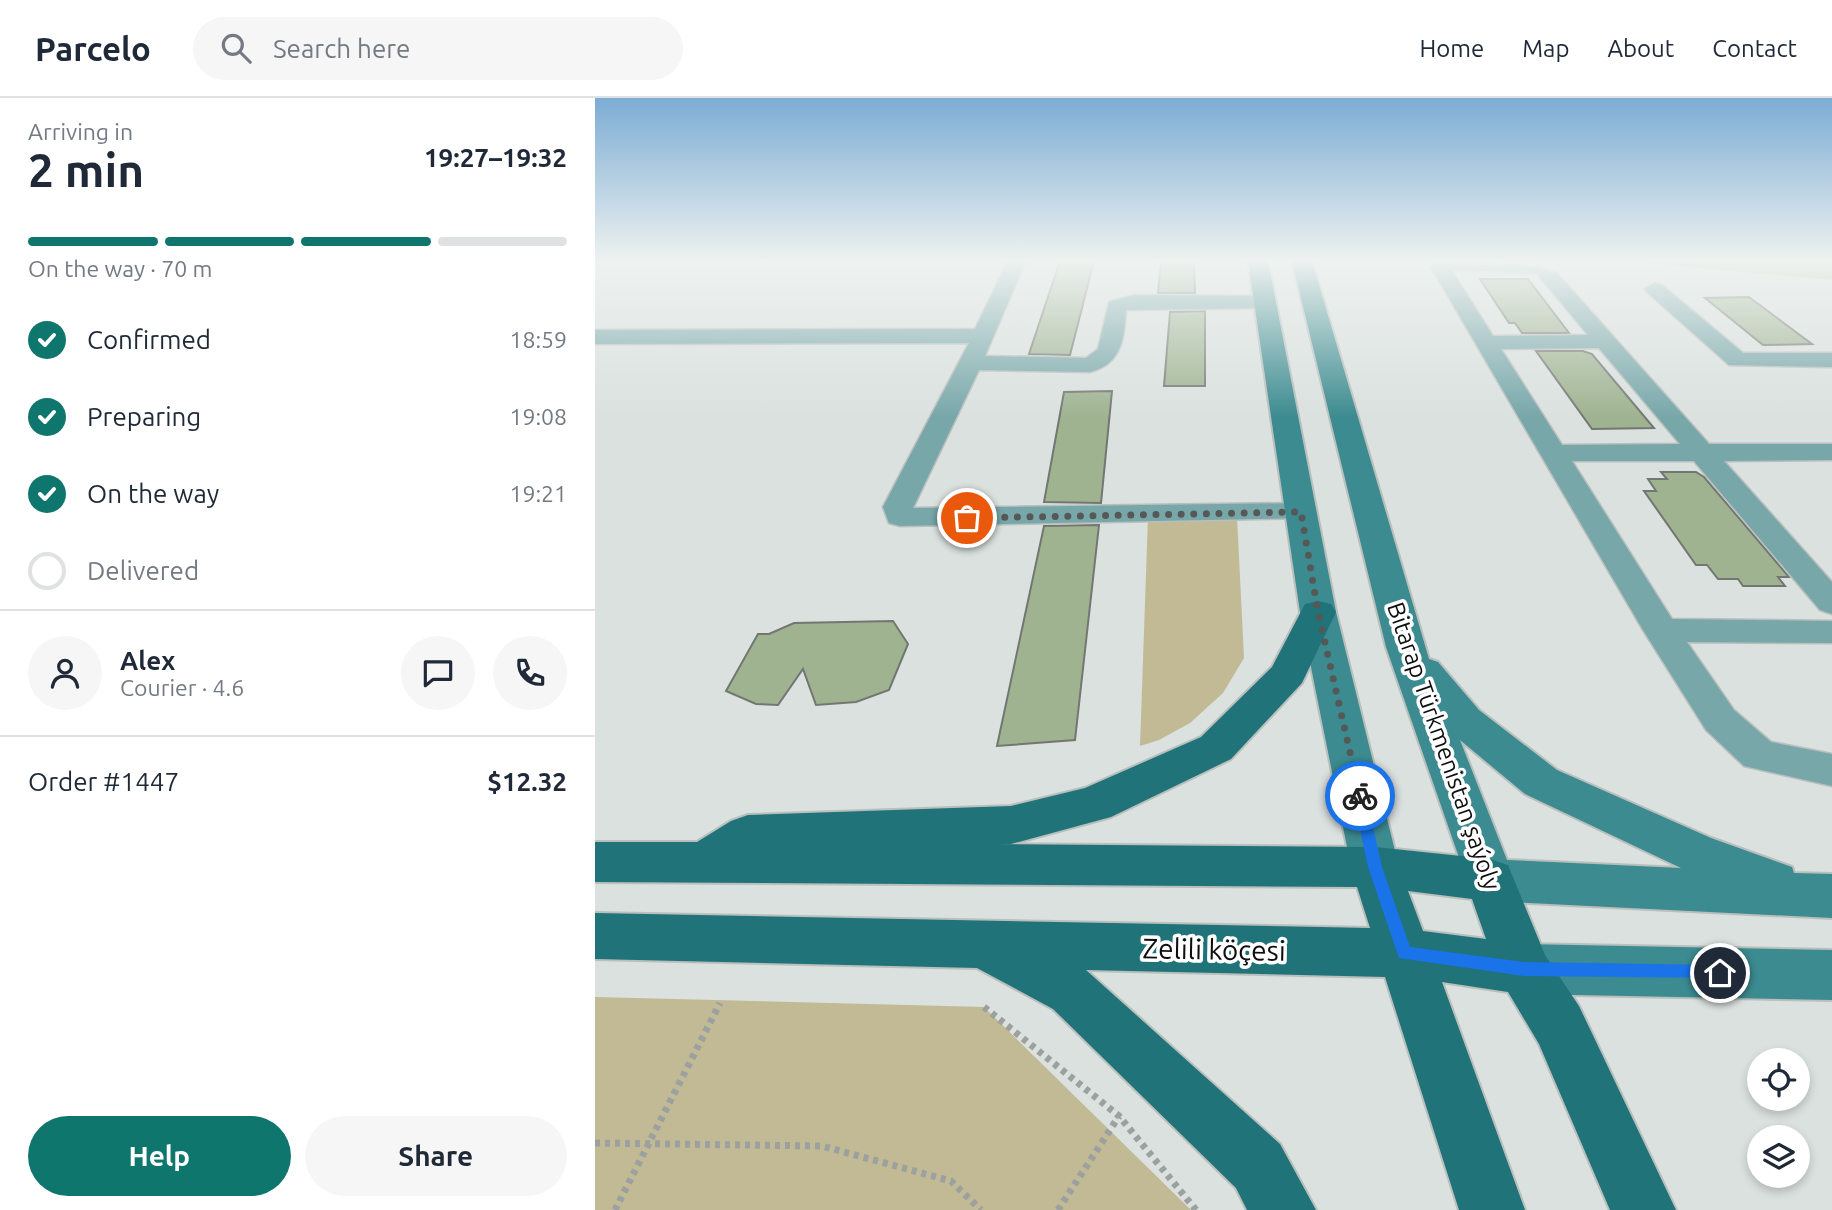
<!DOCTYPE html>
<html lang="en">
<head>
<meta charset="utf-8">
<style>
	:root { --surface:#fff; --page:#f6f6f7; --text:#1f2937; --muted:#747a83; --line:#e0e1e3; --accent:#0f766e }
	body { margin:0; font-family:Ubuntu,sans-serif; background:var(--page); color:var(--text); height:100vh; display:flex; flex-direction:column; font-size:26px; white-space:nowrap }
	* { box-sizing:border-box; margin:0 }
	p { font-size:23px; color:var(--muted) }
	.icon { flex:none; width:38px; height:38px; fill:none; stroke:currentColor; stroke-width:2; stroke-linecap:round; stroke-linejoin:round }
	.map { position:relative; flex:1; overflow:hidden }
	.sheet { display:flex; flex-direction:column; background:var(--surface); width:595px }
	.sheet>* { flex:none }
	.tools { position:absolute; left:1152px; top:950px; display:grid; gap:14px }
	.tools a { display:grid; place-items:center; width:63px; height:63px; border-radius:50%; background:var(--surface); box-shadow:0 4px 10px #0003; font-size:35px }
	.pin { position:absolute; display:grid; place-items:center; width:60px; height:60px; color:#fff; margin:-30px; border:4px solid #fff; border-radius:50%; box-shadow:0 2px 7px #0007 }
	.courier { position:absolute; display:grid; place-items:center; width:70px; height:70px; margin:-35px; border:5px solid #1a73e8; border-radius:50%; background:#fff; color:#222; box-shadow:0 2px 9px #0007 }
	.summary em { font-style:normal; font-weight:600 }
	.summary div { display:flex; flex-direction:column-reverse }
	.summary { display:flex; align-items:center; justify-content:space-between; height:119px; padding:0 28px }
	h1 { font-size:46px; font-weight:600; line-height:52px }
	.bar { display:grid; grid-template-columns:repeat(4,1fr); gap:10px 7px; align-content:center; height:84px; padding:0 28px }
	.bar i { height:9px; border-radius:5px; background:var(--line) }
	.bar .active { background:var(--accent) }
	.bar p { grid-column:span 4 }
	.line { display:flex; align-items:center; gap:18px; padding:0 28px; border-top:2px solid var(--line) }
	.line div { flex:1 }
	.round { display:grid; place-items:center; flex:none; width:74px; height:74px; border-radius:37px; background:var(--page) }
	ol { padding:0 28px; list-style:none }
	li { display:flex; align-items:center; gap:21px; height:77px }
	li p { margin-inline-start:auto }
	li .icon { padding:7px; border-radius:50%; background:var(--accent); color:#fff; stroke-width:4 }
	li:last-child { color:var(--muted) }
	li i { width:38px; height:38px; border:4px solid var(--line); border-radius:50% }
	.cta { display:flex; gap:14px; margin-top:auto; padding:14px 28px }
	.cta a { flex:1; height:80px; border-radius:42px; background:var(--accent); color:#fff; font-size:28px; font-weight:600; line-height:80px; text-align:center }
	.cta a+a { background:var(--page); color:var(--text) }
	header { display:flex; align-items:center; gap:42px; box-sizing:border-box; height:98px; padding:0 35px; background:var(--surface); border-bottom:2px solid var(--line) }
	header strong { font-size:33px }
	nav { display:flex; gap:38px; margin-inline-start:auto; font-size:24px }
	.search { width:490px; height:63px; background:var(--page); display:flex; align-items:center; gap:18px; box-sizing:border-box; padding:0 24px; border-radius:38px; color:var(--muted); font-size:26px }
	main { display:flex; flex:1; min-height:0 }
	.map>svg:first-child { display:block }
</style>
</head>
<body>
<header>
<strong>Parcelo</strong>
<div class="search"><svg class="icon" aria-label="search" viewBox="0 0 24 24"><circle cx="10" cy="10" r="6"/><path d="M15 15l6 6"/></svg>Search here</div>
<nav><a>Home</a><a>Map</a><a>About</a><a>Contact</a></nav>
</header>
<main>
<section class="sheet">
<div class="summary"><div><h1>2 min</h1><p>Arriving in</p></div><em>19:27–19:32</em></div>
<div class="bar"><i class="active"></i><i class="active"></i><i class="active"></i><i></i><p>On the way · 70 m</p></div>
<ol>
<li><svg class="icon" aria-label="check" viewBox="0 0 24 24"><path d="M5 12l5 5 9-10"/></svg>Confirmed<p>18:59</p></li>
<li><svg class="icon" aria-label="check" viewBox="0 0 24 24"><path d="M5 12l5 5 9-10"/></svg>Preparing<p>19:08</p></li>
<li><svg class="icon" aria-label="check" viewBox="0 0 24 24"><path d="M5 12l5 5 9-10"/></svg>On the way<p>19:21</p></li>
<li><i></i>Delivered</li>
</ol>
<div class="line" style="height:126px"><a class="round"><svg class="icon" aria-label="person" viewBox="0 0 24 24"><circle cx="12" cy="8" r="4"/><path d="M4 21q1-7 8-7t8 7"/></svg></a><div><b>Alex</b><p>Courier · 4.6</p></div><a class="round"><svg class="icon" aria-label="chat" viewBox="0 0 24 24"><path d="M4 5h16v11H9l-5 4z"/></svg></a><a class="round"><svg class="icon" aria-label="phone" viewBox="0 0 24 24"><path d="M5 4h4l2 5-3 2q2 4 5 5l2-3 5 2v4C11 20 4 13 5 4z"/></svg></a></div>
<div class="line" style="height:91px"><div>Order #1447</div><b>$12.32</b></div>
<div class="cta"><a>Help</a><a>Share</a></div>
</section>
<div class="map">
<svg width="1237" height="1112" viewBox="0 0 1237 1112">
	<rect width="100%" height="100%" fill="#dae1de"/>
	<!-- green -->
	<path fill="#c1ba95" d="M1032,163H1237V182Z
		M553,419H642L649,560L628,595L595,625L564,642L545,648Z
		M0,899L389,909L596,1112H0Z"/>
	<!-- building -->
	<path fill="#9fb391" stroke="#737671" stroke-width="2" d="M465,163H499L475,257L434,256Z
		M566,163H599L600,195H563Z
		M885,181H933L974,235H927L920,225H914Z
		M1154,199L1217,246L1168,247L1110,200Z
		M610,213V288H569L575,214Z
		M941,253H988L997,256L1059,330L997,331Z
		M517,293L506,405L449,404L469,294Z
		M1066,374H1101L1109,379L1194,479H1183L1190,488H1148L1143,481H1123L1112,467H1101L1049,393H1061L1053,381H1072Z
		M504,427L480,642L402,648L449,428Z
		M298,523L313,546L294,592L261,604L221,607L208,571L183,607L161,606L131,593L163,536H174L199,525Z"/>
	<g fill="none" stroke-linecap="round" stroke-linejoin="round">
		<defs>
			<path id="service" d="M845,166L945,169L959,178L954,181L943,175L842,171Z"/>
			<path id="minor" d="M413,163H431L390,258L491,260L503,251L514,204L539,197L670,198L680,204L670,210L531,212C529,240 527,266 495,274L384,272L318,410L706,405L717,408L721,414L717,420L305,428L294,425L288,409L374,245L0,246V232L380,231Z
				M845,163L852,165L898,238L993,237L944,178L947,174H961L1114,346H1237V362L1129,363L1237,484V516L1225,512L1099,363H977L1077,521L1237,523V545L1092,544L1139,612L1176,644L1237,656V688L1149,668L1111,632L1048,532L836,169ZM1004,250L1085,346L967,347L906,251Z
				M1060,185L1067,187L1148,255H1237V269L1134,267L1053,195L1050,191Z"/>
			<path id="secondary" d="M653,163H673L741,514L804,769L797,783L780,789L763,783L756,769L705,514Z
				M697,163H717L834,561L843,564L884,612L962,672L1116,740L1197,769L1199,775L1237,776V820L895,803L877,797L791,549ZM865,642L930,696L1086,770L912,762Z
				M929,846L1237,852V902L929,896L910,889L902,871L910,853Z"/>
			<path id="primary" d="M723,503L736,506L741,514L707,585L636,661L516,719L416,746H400L780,749L895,761L913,767L950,857L984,908L1081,1112H1015L944,946L913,894L847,884L930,1112H864L790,879L491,872L685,1046L721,1112H652L641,1090L458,911L382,870L0,861V815L775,830L762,789L0,784V744H102L136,723L153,717L416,708L490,690L606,639L677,569L710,506ZM813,793L877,801L891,841L828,833Z"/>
		</defs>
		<!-- service casing -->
		<use href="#service" stroke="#b9bfbd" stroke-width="4"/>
		<!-- minor casing -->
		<use href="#minor" stroke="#b9bfbd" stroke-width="3"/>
		<!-- secondary casing -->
		<use href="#secondary" stroke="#b9bfbd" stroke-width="4"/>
		<!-- primary casing -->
		<use href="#primary" stroke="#b9bfbd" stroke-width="4"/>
		<!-- path -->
		<path stroke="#9ca19f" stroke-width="7" stroke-dasharray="5 5" stroke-linecap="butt" d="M389,909L524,1018L601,1112
			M0,1045L227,1048L356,1083L386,1112
			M20,1112L125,905
			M463,1112L524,1018"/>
		<!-- service -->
		<use href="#service" fill="#78a7aa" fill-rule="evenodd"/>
		<!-- minor -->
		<use href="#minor" fill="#78a7aa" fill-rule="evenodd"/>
		<!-- secondary -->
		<use href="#secondary" fill="#3c8b90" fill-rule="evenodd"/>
		<!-- primary -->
		<use href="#primary" fill="#207379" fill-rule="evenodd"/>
	</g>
	<!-- sky -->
	<linearGradient id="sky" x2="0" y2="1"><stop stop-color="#7cacd4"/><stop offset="0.51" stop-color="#eef2f0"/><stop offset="1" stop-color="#eef2f0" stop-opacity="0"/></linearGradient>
	<rect width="1237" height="319" fill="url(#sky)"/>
	<!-- route -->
	<path fill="#1a73e8" d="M765,692L771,698L787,769L815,849L929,864L1125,867L1133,875L1131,880L929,878L804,860L773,769L758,698Z"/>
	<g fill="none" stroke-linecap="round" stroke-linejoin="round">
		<!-- done -->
		<path stroke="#555857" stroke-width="7" stroke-dasharray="0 12.6" d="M372,420L706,414L723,514L765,698"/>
	</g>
	<g text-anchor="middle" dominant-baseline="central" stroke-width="7" stroke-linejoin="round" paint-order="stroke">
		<!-- street labels -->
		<g font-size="24" fill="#0d0f0e" stroke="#fff">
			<text transform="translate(849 648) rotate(71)">Bitarap Türkmenistan şaýoly</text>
		</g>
		<!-- near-street labels -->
		<g font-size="28" fill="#0d0f0e" stroke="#fff">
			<text transform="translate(619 851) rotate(1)">Zelili köçesi</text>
		</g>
	</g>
</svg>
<div class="tools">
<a><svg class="icon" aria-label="locate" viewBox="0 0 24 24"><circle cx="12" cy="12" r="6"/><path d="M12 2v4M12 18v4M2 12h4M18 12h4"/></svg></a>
<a><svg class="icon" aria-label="layers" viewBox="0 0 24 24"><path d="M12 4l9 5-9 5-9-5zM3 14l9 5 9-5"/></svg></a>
</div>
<div class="pin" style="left:372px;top:420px;background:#ea580c"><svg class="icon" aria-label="bag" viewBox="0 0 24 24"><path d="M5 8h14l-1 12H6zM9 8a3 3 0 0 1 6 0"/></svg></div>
<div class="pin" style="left:1125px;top:875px;background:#1f2937"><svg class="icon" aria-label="home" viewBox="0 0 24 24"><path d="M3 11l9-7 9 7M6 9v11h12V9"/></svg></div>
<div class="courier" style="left:765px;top:698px"><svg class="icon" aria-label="bike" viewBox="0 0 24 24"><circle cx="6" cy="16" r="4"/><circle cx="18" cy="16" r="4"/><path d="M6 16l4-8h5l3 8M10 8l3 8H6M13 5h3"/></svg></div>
</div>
</main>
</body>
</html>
